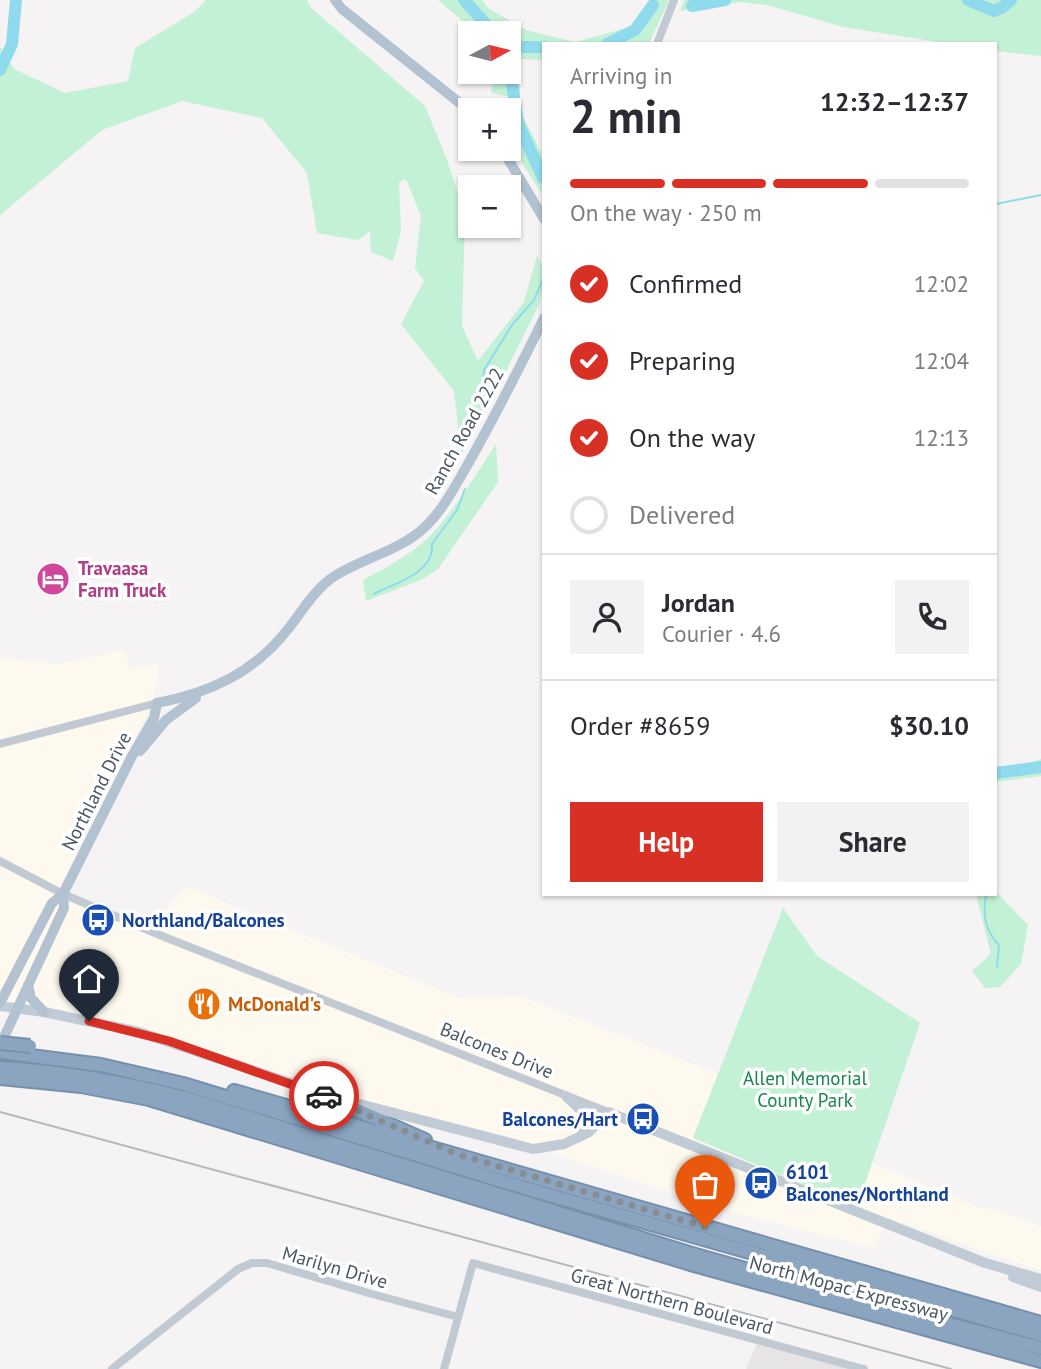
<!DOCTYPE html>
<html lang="en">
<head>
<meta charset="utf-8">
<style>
	:root { --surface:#fff; --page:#f2f2f3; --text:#2b2b33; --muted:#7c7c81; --line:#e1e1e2; --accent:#d93025 }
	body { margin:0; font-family:"PT Sans",sans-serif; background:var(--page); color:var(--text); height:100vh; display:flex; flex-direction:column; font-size:26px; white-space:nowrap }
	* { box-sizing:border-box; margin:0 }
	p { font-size:23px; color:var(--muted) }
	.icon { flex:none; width:38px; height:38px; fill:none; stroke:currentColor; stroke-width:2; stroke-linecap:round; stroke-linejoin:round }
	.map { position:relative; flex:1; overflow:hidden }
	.details { position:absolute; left:542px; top:42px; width:455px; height:854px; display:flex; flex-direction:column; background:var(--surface); border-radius:0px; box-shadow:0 2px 5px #0004 }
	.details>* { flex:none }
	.needle { width:46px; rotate:83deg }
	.controls { position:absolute; left:458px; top:21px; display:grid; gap:14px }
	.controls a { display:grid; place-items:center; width:63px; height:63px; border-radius:0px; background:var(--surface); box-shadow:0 2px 5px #0004; font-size:35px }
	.pin { position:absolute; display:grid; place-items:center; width:60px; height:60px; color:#fff; margin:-72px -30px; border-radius:50% 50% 50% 0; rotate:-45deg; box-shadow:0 0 7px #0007 }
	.pin .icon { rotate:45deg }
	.courier { position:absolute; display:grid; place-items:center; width:70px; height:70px; margin:-35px; border:5px solid #d93025; border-radius:50%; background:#fff; color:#222; box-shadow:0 2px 9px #0007 }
	.overview em { font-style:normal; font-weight:800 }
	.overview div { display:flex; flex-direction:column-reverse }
	.overview { display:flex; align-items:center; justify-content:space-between; height:119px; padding:0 28px }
	h1 { font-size:46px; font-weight:800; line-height:52px }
	.bar { display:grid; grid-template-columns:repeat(4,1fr); gap:10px 7px; align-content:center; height:84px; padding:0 28px }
	.bar i { height:9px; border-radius:5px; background:var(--line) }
	.bar .current { background:var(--accent) }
	.bar p { grid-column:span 4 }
	.line { display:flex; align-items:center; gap:18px; padding:0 28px; border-top:2px solid var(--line) }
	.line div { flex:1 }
	.round { display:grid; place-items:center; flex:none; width:74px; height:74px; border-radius:0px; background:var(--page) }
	ol { padding:0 28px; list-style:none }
	li { display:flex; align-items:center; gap:21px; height:77px }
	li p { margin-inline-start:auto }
	li .icon { padding:7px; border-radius:50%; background:var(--accent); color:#fff; stroke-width:4 }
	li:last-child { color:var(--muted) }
	li i { width:38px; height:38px; border:4px solid var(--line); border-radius:50% }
	.action { display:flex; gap:14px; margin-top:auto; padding:14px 28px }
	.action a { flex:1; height:80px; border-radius:0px; background:var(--accent); color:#fff; font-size:28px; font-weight:800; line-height:80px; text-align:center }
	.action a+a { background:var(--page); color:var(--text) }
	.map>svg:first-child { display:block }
</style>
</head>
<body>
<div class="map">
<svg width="1041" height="1369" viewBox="0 0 1041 1369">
	<rect width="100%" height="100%" fill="#f5f3f3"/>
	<!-- commercial -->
	<path fill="#fdf9ef" d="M124,650L130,670L159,663L157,685L145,719L117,768L57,893L140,932L188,887L459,998L521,996L718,1074L693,1137L857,1207L872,1163L978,1207L999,1210L1041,1226V1271L889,1218L874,1248L734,1213L554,1153L348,1097L130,1024L29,1005L0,1003V658L58,664Z"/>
	<!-- education -->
	<path fill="#e6e4e5" d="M757,1343L855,1369H746Z"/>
	<!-- green -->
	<path fill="#c3f1d5" d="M206,0H307L310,7L425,106L447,160L465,216L462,326L478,361L524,302L537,255L544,269V282L539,305L486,411L455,464L458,425L454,391L401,324L424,281L415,268L421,216L406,179L399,182L401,231L393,261L371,252L370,231L358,240L317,233L307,173L262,118L182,101L102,130L0,215V47L14,69L65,93L128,81L135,48L194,12Z
		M438,0H482L488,8L526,30L575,42L634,26L656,0H669L649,44H544V60L519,59L520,99L491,93L493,72H509V33H477Z
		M684,0H1041V56L996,51V44H951L843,27L767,5L739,2L716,7L680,11Z
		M520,111L544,158V192L542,194L509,143V113Z
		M496,444L498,482L438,569L423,579L366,601L363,580C385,568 409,556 428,538C455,510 475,476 496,444Z
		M1041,759V776L996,782V768L1022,765Z
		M996,892L1028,925L1021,964L1000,987L985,988L972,971L991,954L976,894H996Z
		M783,908L817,956L920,1023L857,1207L693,1138Z"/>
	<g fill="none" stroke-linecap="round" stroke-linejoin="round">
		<!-- stream -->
		<path stroke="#90daee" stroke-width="2" d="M543,178V187
			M996,204L1041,195
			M457,462L482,409L484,370L512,325L534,300L544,277
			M374,594C395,583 435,573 432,544L457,510L465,489
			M986,894C983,915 984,929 999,945L997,967"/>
		<!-- river -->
		<path stroke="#90daee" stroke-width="12" d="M464,0L494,33
			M968,0L994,11L1003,7L1011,0
			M692,6L725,0
			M607,44L635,30L653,5
			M509,47H544
			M509,64L518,123L543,178
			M0,70L12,44L16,0
			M996,773L1041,767"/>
		<defs>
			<path id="motorway" d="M0,1052L101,1065L183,1084L535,1191L1041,1335
				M0,1068C64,1071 127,1083 189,1099L692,1254L855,1300L1041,1348
				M0,1078L81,1086L149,1099L694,1265L1041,1361
				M234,1091L1041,1323
				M314,1091L425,1140"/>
		</defs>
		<!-- motorway casing -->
		<use href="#motorway" stroke="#7690ad" stroke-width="16"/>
		<!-- tertiary -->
		<path stroke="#c1cad2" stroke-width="8" d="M657,44L674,0
			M0,744L157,703
			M0,861L63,894L162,936L608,1112
			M112,1369L238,1269L252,1263H267L372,1294L458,1317
			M444,1369L473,1263L864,1369"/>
		<!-- secondary -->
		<path stroke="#c1cbd6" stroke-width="10" d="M0,1006L44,1012L139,1032L320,1093
			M566,1096L586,1115L585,1127L581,1134
			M352,1102L533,1149L564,1144L577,1138L589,1132L608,1112L985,1263L1041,1279
			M1013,1277L1041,1287"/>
		<!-- primary -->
		<path stroke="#b3c2d1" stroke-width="10" d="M335,0L342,9L471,112
			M502,149L544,219
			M140,751L166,720L196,698
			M28,985L31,998L44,1012
			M0,1003L52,903L63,894L131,758L154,718L157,703C210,693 255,672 288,629C301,613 312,593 329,580C354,561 391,554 418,533C440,516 454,488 468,464C495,416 520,367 544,318
			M0,1046L64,908L63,894"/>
		<!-- motorway -->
		<use href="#motorway" stroke="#8ba5c1" stroke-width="12"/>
		<!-- rail -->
		<path stroke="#b5b8bd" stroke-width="2" d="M0,1112L951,1369"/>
		<defs>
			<path id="motorway-bridge" d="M0,1043L30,1046"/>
		</defs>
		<!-- motorway-bridge casing -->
		<use href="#motorway-bridge" stroke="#7690ad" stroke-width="16" stroke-linecap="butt"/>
		<!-- motorway-bridge -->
		<use href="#motorway-bridge" stroke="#8ba5c1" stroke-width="12"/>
	</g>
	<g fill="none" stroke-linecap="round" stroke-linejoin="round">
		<!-- done -->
		<path stroke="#868d94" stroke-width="7" stroke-dasharray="0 12.6" d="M324,1096L457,1154L705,1227"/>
		<!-- route -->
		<path stroke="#d93025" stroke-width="9" d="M89,1021L169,1041L324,1096"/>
	</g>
	<!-- icons -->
	<defs>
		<symbol id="hotel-disc" viewBox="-11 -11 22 22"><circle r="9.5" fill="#d1479c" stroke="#fff"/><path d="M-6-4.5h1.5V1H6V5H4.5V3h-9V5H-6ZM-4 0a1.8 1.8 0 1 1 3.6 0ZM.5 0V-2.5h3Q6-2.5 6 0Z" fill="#fff"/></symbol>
		<symbol id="bus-disc" viewBox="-11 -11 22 22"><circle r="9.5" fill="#1a4fb4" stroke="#fff"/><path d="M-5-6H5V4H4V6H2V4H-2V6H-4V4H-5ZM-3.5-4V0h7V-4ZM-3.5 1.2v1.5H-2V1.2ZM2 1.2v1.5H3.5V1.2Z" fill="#fff"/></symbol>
		<symbol id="restaurant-disc" viewBox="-11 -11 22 22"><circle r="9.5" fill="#e8710a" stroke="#fff"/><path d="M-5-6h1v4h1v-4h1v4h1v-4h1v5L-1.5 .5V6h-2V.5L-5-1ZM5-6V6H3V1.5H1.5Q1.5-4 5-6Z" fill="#fff"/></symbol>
	</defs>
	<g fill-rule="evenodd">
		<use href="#hotel-disc" x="34" y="560" width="38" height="38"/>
		<use href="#bus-disc" x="79" y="901" width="38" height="38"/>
		<use href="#restaurant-disc" x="185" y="985" width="38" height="38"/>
		<use href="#bus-disc" x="624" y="1100" width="38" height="38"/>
		<use href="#bus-disc" x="742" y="1164" width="38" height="38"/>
	</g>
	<g text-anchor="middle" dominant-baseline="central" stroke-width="7" stroke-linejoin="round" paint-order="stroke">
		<!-- street labels -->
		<g font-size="19" fill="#4a5661" stroke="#fff">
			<text transform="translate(464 431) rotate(-61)">Ranch Road 2222</text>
			<text transform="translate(96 791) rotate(-63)">Northland Drive</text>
			<text transform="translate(497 1050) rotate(22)">Balcones Drive</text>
			<text transform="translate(335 1267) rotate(16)">Marilyn Drive</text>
			<text transform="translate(849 1288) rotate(15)">North Mopac Expressway</text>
			<text transform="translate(672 1301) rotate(15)">Great Northern Boulevard</text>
		</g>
		<!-- hotel labels -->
		<g font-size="19" font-weight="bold" fill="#b23c85" stroke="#fff" text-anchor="start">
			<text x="78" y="568">Travaasa<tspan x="78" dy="22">Farm Truck</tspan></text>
		</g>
		<!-- transit labels -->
		<g font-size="19" font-weight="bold" fill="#164399" stroke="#fff" text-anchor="start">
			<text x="122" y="920">Northland/Balcones</text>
			<text x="618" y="1119" text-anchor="end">Balcones/Hart</text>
			<text x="786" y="1172">6101<tspan x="786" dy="22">Balcones/Northland</tspan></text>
		</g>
		<!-- food labels -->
		<g font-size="19" font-weight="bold" fill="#c56008" stroke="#fff" text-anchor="start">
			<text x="228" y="1004">McDonald's</text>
		</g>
		<!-- park labels -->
		<g font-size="19" fill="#17864f" stroke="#fff">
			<text x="805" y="1078">Allen Memorial<tspan x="805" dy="22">County Park</tspan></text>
		</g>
	</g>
</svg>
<div class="controls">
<a><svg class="needle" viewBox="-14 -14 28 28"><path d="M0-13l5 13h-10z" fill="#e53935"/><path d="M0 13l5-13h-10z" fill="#7c7c81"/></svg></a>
<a>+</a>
<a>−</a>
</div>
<div class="pin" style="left:705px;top:1227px;background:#ea580c"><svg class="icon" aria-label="bag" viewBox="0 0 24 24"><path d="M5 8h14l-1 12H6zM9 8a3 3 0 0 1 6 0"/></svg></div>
<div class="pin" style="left:89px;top:1021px;background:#1f2937"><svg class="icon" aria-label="home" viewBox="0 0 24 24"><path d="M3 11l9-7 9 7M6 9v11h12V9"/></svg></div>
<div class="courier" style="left:324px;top:1096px"><svg class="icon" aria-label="car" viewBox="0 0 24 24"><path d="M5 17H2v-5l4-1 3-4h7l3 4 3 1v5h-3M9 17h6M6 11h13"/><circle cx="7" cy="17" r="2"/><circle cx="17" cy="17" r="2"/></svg></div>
<section class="details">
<div class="overview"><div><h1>2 min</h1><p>Arriving in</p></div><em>12:32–12:37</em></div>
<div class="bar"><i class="current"></i><i class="current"></i><i class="current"></i><i></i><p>On the way · 250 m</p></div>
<ol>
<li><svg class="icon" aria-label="check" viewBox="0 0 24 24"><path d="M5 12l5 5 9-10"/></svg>Confirmed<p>12:02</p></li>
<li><svg class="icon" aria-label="check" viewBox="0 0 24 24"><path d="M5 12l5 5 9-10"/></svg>Preparing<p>12:04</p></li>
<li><svg class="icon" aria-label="check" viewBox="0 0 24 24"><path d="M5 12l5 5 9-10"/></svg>On the way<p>12:13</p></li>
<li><i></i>Delivered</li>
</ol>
<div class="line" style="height:126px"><a class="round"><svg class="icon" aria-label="person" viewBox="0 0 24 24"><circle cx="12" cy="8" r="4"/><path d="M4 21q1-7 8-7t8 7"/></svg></a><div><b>Jordan</b><p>Courier · 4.6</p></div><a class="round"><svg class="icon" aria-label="phone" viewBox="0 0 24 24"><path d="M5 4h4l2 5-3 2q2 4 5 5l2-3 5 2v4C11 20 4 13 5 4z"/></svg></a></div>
<div class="line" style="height:91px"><div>Order #8659</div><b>$30.10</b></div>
<div class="action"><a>Help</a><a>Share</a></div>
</section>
</div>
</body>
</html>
